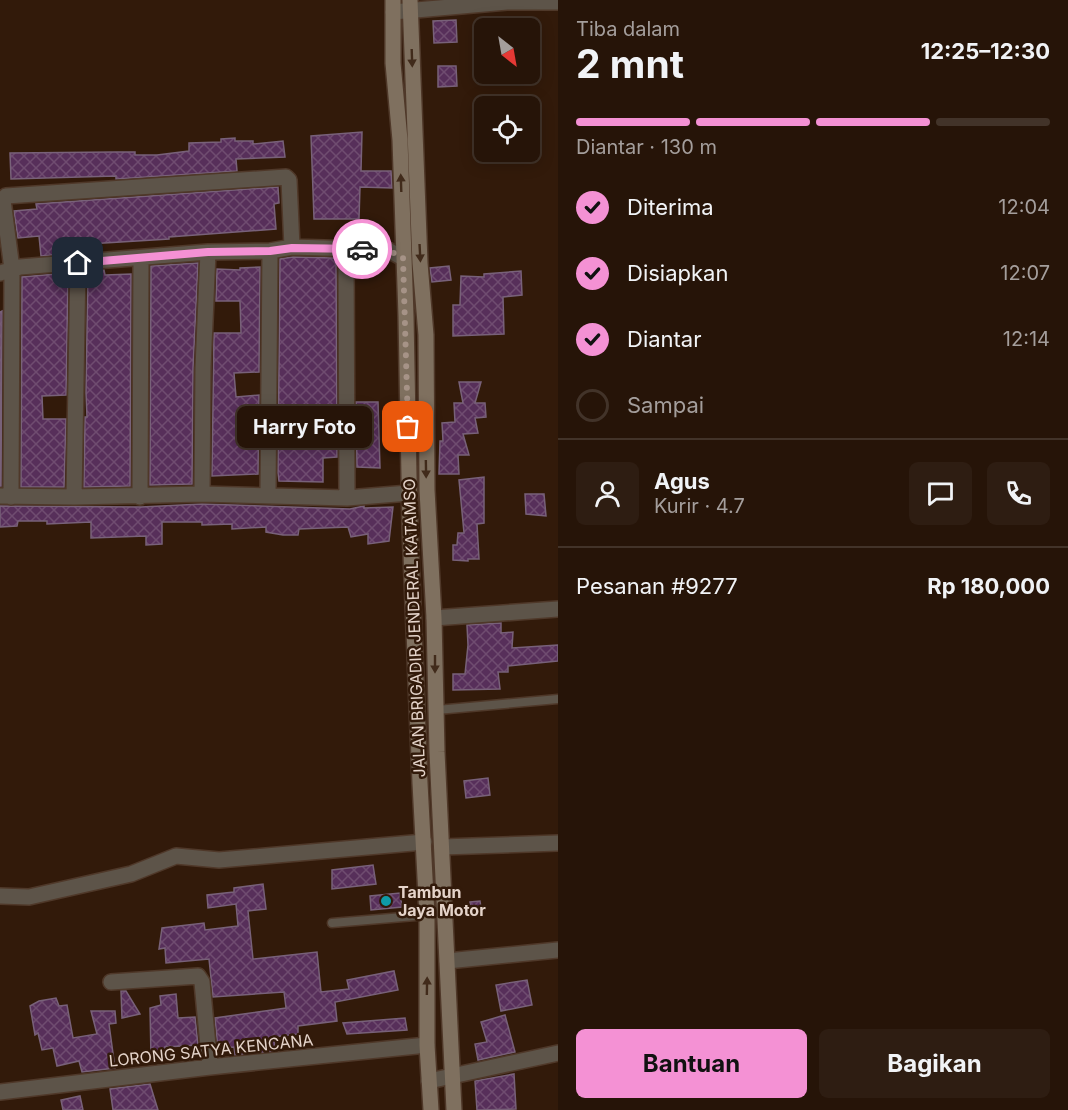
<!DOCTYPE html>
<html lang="id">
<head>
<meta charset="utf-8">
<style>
	:root { --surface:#261408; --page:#2e1d12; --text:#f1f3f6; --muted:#a49e9c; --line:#423329; --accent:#f491d4 }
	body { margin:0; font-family:Inter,sans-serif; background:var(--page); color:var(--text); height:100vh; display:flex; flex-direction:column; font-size:22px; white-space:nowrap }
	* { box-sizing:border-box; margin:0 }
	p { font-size:20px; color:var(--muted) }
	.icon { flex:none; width:33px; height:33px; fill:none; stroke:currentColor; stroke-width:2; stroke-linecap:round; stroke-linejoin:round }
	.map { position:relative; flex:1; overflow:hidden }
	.sheet { display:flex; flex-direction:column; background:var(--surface); width:510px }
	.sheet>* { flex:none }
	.needle { width:39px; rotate:149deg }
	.controls { position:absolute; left:474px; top:18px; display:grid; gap:12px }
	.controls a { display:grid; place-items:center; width:66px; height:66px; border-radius:9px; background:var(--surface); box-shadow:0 3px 15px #0003,0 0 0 2px var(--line); font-size:30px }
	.pin { position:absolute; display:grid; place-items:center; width:51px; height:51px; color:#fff; margin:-26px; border-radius:12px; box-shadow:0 3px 9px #0006 }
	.courier { position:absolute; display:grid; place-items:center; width:60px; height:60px; margin:-30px; border:4px solid #f491d4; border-radius:50%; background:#fff; color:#222; box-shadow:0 2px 8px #0007 }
	.bubble { position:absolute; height:42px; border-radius:9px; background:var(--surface); box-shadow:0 3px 15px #0003,0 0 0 2px var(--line); font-size:20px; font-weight:700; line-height:42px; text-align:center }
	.overview em { font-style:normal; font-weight:700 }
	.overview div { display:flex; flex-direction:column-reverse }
	.overview { display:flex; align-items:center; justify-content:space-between; height:102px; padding:0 18px }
	h1 { font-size:39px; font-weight:700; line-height:45px }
	.bar { display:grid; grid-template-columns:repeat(4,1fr); gap:9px 6px; align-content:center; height:72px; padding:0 18px }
	.bar i { height:8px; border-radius:4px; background:var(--line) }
	.bar .on { background:var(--accent) }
	.bar p { grid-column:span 4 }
	.line { display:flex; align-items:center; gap:15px; padding:0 18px; border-top:2px solid var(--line) }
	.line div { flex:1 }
	.round { display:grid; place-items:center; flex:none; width:63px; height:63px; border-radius:9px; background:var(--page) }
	ol { padding:0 18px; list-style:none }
	li { display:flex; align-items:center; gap:18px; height:66px }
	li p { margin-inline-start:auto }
	li .icon { padding:6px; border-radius:50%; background:var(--accent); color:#111; stroke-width:4 }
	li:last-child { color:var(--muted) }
	li i { width:33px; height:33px; border:3px solid var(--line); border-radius:50% }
	.action { display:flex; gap:12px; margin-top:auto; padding:12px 18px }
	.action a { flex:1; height:69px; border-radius:9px; background:var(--accent); color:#111; font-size:24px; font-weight:700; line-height:69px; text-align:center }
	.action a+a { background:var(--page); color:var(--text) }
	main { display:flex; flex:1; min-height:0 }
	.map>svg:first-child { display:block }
</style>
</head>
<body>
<main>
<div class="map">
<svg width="558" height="1110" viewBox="0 0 558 1110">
	<defs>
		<pattern id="building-cross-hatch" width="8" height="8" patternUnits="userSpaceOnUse" patternTransform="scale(1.5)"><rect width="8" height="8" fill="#572f5a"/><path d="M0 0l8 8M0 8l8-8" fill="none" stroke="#6f4c70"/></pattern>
	</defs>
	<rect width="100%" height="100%" fill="#321a0a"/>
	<!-- building -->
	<path fill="url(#building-cross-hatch)" stroke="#786179" stroke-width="1.5" d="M456,20L457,42L434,43L433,21Z
		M438,66H456L457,86L438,87Z
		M362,132L361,171H391L392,188L360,187L359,219H314L311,136Z
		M235,138V141H253V144L283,141L285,157L236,159L237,171L116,179V176L11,179L10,153L115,152H135V155H157L189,151V143L221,142V139Z
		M278,187L279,203L274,204L276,229L169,237V239L72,245L73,253L41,256L39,236L18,238L14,211L37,209L36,204Z
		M293,257L336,258L337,457L323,458V482L279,481L278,473L280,259Z
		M198,263L193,368L192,484L150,485L151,266Z
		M449,266L451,280L432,282L430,268Z
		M260,267L259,372L234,373L236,397L259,395L258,474L212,476L214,333H241L240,301H216L217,269L240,270V268Z
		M104,270L105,275L131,274L130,486L84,487L85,417H87L86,393L88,271Z
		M521,271L522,295L503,297L504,334L453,336V305H460L461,276L484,277V274Z
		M68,273L66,395L42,396L43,419H66L64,487H21L22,277Z
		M2,311L1,486H0V312Z
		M459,382H481L475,403H485L486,417L475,418L478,433L463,434L469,455H458L459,474H439L440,441H443L442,423L455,422L454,403H463Z
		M356,402H378L380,468L357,467Z
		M484,477V523L477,524L479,559H468V561L453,560V545H457L458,533H464L459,480Z
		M525,494H544L546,516L526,514Z
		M202,504L350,509L364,506V508L393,507L389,541L368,544V534L351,537L348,527L299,529L298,535H283L266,532V527L232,529V524L202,525V522H162V544L146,545V536L91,538V522L47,524V521H18L17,526L0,527V506L141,507Z
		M501,623V633L513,632L512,648L558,645V661L508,666V672H498L500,689L453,690V674H465L468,645L467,625Z
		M488,778L490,795L466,798L464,781Z
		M373,865L376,884L332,889V870Z
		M263,884L266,909L248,911L253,959L317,952L321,992L349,989L347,980L394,971L398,990L335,1002L337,1021L298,1026V1034L274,1037L275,1051L235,1055L234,1047L218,1049L215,1018L286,1008L284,992L213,997L209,959L166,963L165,948L159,949L162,928L204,923L205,930L238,926L236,904L208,908L207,895L234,892V888Z
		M400,893L402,907L371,910L370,896Z
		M480,901L482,915L471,916L470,902Z
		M527,980L532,1005L501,1011L496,985Z
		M121,991H126L140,1014L122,1018Z
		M176,994L178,1018L195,1017L198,1045L165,1047L166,1052L151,1057L150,1008L161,1005L160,996Z
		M56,998L59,1006L67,1005L73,1038L97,1034L91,1011H115L116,1023L109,1024L115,1068L82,1072L79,1061L57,1066L53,1048L42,1050L38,1033L35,1035L30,1006L39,1001Z
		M505,1015L515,1052L478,1060L475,1044L487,1042L481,1022Z
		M405,1018L407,1030L347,1034L343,1023Z
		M514,1074L516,1109L477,1110L475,1081Z
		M150,1084L158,1110H113L110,1089Z
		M80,1096L83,1110H63L61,1100Z"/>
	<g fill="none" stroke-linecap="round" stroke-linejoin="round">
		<defs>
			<path id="lane" d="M437,710L558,699
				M332,923L427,915"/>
			<path id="street" d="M393,12L507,2H558
				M346,248L347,498
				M0,273L20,267L208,252L270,251L292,247L388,250L403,258
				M202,494L203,368L208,252
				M268,495L270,251
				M0,496L74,497L202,494L347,498L409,493
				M11,497L12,269L3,200L6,196L286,177L289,180L292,247
				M74,497L78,263
				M140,497L141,258
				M434,618L558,609
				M442,847L558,843
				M0,896L29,897L131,874L176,856L219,860L424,842
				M447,961L558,950
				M111,982L198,976L202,982L210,1067
				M429,1081L558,1053
				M0,1092L210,1067L427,1045"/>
			<path id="secondary" d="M393,0V63L400,140L406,316L410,528L420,783L427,915V1045L431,1110
				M410,0L420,263L426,335L427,490L434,618L437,752L454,1110"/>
		</defs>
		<!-- lane casing -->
		<use href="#lane" stroke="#4f3829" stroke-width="11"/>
		<!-- street casing -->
		<use href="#street" stroke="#4f3829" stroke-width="18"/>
		<!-- secondary casing -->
		<use href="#secondary" stroke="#4f3829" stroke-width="18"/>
		<!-- lane -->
		<use href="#lane" stroke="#5d5449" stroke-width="8"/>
		<!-- street -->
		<use href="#street" stroke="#5d5449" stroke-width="15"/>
		<!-- secondary -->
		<use href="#secondary" stroke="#7f705f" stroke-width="15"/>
	</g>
	<!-- one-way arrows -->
	<defs><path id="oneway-solid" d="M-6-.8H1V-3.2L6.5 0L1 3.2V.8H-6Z" transform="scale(1.5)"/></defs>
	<g fill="#412b1b">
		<use href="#oneway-solid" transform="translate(412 58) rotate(88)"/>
		<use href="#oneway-solid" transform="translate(401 183) rotate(-92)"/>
		<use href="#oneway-solid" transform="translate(420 253) rotate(87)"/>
		<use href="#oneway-solid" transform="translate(426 469) rotate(89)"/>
		<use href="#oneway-solid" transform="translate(435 664) rotate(90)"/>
		<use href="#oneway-solid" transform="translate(427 986) rotate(-89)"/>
	</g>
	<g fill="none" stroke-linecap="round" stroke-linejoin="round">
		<!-- done -->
		<path stroke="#a69387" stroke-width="6" stroke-dasharray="0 10.8" d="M362,249L388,250L403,258L408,427"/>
		<!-- route -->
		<path stroke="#f491d4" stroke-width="8" d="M78,263L208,252L270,251L292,248L362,249"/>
	</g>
	<!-- markers -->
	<circle fill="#0f9aa8" stroke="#321a0a" stroke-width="2" cx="386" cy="901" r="6"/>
	<g text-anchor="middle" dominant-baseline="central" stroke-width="5" stroke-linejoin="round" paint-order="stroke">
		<!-- street labels -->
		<g font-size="16" fill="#e5d4ca" stroke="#321a0a">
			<text transform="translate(414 628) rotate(-92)">JALAN BRIGADIR JENDERAL KATAMSO</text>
			<text transform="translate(211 1050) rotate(-6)">LORONG SATYA KENCANA</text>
		</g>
		<!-- poi labels -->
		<g font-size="16" font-weight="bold" fill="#e5d4ca" stroke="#321a0a" text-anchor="start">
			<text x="398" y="892">Tambun<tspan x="398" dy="18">Jaya Motor</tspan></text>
		</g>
	</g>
</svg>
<div class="controls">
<a><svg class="needle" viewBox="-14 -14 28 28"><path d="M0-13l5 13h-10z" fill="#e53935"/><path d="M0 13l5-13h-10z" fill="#a49e9c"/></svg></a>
<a><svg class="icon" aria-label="locate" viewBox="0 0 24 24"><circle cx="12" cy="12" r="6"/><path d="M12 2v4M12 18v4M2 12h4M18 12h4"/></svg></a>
</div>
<div class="pin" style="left:408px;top:427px;background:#ea580c"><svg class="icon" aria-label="bag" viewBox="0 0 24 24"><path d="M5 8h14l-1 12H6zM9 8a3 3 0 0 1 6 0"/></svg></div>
<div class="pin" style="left:78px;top:263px;background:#1f2937"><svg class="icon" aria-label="home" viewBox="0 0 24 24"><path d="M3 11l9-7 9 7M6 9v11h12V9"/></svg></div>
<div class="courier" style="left:362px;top:249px"><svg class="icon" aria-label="car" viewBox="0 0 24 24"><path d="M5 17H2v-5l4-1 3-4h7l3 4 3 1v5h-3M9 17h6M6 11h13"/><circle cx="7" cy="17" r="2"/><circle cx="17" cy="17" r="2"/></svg></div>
<div class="bubble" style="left:237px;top:406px;width:135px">Harry Foto</div>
</div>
<section class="sheet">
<div class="overview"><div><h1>2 mnt</h1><p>Tiba dalam</p></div><em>12:25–12:30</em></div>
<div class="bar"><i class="on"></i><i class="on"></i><i class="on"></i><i></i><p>Diantar · 130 m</p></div>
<ol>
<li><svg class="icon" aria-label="check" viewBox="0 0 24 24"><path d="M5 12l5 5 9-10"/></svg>Diterima<p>12:04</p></li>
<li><svg class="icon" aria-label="check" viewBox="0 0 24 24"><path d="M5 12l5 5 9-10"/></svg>Disiapkan<p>12:07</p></li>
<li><svg class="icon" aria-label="check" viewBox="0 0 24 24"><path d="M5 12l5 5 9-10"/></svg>Diantar<p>12:14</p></li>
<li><i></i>Sampai</li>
</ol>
<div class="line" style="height:108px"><a class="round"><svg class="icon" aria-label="person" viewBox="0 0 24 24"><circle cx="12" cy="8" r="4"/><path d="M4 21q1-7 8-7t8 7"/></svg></a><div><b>Agus</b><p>Kurir · 4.7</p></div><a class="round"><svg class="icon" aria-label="chat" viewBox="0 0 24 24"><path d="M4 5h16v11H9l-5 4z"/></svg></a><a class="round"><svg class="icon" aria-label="phone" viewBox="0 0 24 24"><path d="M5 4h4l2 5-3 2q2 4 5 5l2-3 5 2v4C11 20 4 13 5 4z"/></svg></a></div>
<div class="line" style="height:78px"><div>Pesanan #9277</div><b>Rp 180,000</b></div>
<div class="action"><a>Bantuan</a><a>Bagikan</a></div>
</section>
</main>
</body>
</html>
